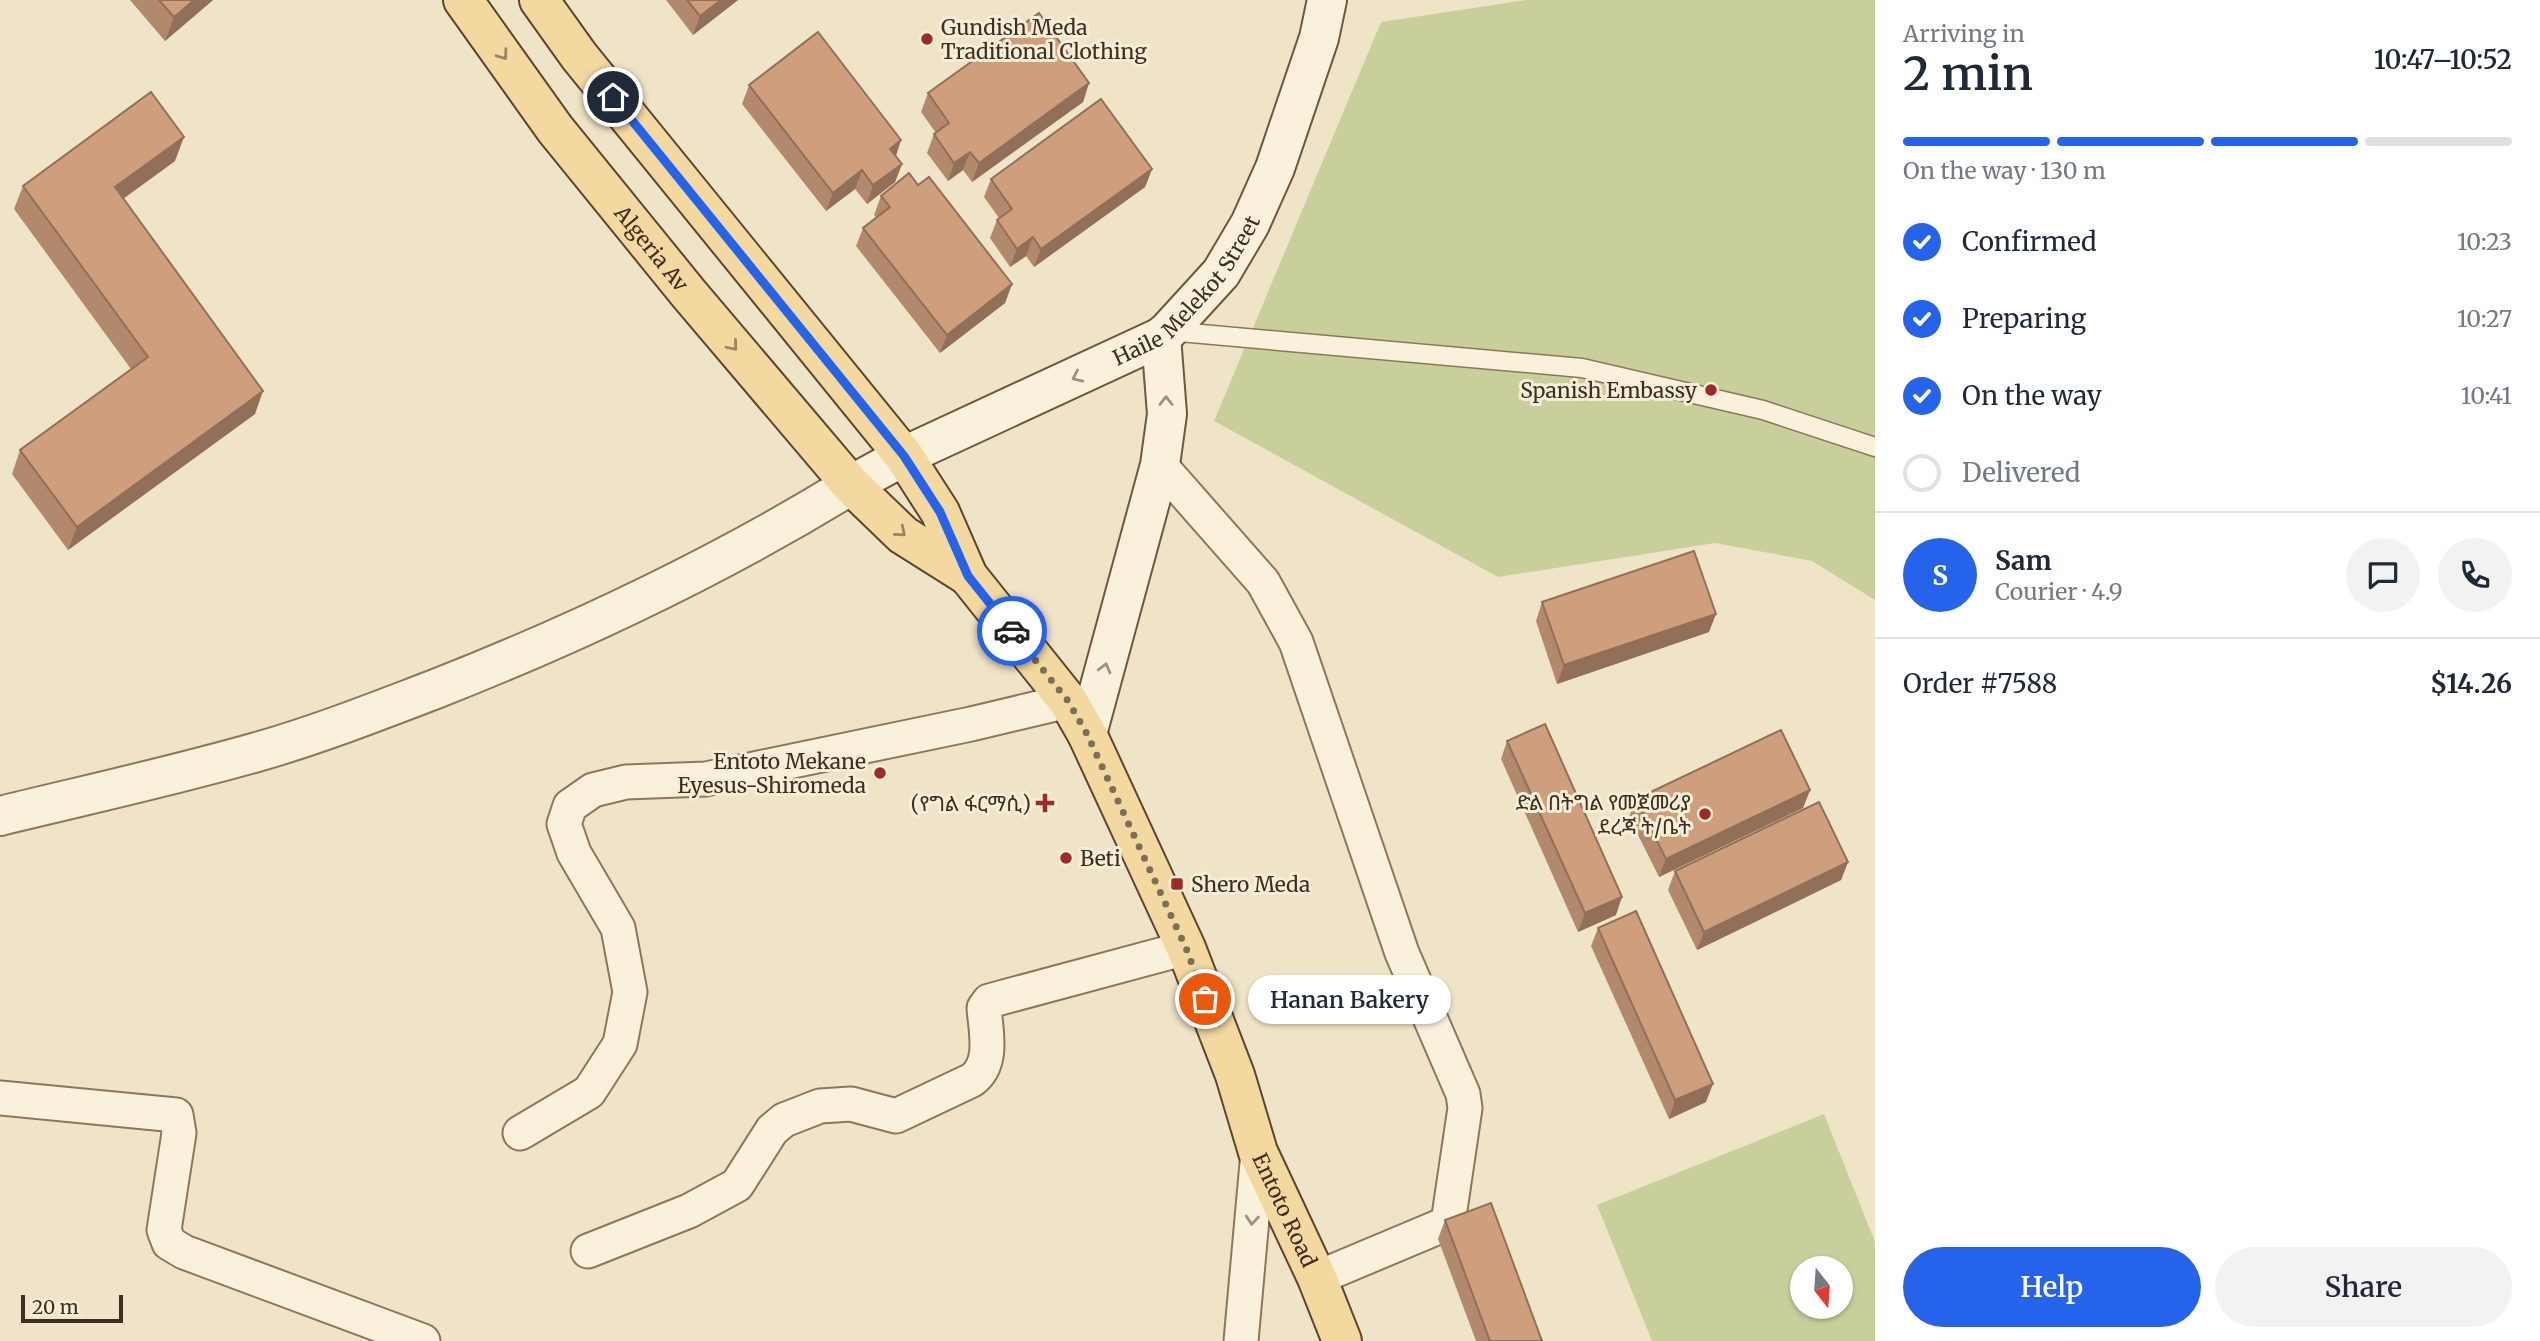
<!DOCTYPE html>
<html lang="en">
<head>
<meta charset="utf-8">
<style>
	:root { --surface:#fff; --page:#f2f2f3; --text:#1f2937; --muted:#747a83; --line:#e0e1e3; --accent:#2563eb }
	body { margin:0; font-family:Merriweather,"Noto Sans Ethiopic",serif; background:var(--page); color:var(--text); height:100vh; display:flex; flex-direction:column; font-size:26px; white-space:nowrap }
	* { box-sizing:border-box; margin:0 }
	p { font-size:23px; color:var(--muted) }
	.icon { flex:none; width:38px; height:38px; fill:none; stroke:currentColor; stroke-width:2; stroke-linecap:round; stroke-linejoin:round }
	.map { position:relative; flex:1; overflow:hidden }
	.side { display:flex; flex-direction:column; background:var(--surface); width:665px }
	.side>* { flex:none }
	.needle { width:46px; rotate:163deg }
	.buttons { position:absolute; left:1790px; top:1256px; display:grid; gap:14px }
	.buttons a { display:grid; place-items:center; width:63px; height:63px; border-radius:50%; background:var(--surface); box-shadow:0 2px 5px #0004; font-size:35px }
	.scale { position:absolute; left:21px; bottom:18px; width:102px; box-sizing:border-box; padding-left:7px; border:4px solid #3d2e20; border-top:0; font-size:19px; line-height:24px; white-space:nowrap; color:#3d2e20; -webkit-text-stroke:5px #f7eed8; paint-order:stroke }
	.pin { position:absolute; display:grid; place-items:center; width:60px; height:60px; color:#fff; margin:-30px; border:4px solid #fff; border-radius:50%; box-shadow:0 2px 7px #0007 }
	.courier { position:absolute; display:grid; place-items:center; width:70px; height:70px; margin:-35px; border:5px solid #2563eb; border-radius:50%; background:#fff; color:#222; box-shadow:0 2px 9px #0007 }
	.bubble { position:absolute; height:49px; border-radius:24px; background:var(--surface); box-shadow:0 2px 5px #0004; font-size:23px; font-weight:600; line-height:49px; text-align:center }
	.overview em { font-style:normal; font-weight:600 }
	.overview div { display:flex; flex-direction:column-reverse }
	.overview { display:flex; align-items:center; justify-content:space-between; height:119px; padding:0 28px }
	h1 { font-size:46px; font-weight:600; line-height:52px }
	.bar { display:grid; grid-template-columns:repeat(4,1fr); gap:10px 7px; align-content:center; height:84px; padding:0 28px }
	.bar i { height:9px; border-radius:5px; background:var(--line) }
	.bar .selected { background:var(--accent) }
	.bar p { grid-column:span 4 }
	.line { display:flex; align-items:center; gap:18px; padding:0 28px; border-top:2px solid var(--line) }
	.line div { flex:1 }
	.round { display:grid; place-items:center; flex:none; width:74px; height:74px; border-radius:37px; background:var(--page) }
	ol { padding:0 28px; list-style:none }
	li { display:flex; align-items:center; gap:21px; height:77px }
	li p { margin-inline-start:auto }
	li .icon { padding:7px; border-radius:50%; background:var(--accent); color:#fff; stroke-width:4 }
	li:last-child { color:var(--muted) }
	li i { width:38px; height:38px; border:4px solid var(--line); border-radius:50% }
	.cta { display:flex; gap:14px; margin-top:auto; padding:14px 28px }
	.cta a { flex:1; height:80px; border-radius:42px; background:var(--accent); color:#fff; font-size:28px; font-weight:600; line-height:80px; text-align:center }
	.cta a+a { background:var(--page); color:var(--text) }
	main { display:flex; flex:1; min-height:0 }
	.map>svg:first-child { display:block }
</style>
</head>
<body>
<main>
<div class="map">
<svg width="1875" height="1341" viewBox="0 0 1875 1341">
	<rect width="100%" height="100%" fill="#f0e4c8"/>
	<!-- green -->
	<path fill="#c9cf9b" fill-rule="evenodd" d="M1526,0H1875V600L1812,561L1715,543L1498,577L1214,421L1381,22Z
		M1824,1114L1875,1242V1341H1652L1597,1205ZM1802,1269H1841V1307H1802Z"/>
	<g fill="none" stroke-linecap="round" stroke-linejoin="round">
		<defs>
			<path id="service" d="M1168,331L1582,368L1763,410L1875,447"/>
			<path id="minor" d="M1160,465L1263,582L1296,642L1402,953L1463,1094L1465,1108L1448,1223L1317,1278
				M0,1098L176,1115L179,1133L164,1230L169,1243L184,1252L423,1341
				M520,1133L589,1092L620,1044L630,992L618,928L574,853L564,824L570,806L593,790L626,782L706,779L971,724L1068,701
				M588,1251L689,1211L737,1185L772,1130L784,1120L820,1106L851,1104L896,1116L972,1080C994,1064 986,1032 984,1008L989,1001L1186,948
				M1241,1341L1258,1152"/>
			<path id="tertiary" d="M0,816C86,795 173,776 257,752C317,735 375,712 433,690C578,633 719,566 851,485"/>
			<g id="secondary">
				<path id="s1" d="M851,485L904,456L1161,337L1168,331L1221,273L1250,224L1275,168L1319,38L1327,0"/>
				<path d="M1087,734L1160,465L1167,414L1161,337"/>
			</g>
			<g id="primary">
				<path id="s2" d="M463,0L555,129L689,294L851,485L903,535L968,576"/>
				<path id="s3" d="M539,0L579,56L904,456L940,512L968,576L1068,701L1087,734L1186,948L1235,1075L1258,1152L1317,1278L1342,1341"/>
			</g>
		</defs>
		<!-- service casing -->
		<use href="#service" stroke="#8d765c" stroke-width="21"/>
		<!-- minor casing -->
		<use href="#minor" stroke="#8d765c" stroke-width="37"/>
		<!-- tertiary casing -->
		<use href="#tertiary" stroke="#8d765c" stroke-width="42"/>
		<!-- secondary casing -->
		<use href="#secondary" stroke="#6f573f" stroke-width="42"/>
		<!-- primary casing -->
		<use href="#primary" stroke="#5b4430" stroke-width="42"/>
		<!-- service -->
		<use href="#service" stroke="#faf1dc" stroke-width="18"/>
		<!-- minor -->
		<use href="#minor" stroke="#faf1dc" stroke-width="33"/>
		<!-- tertiary -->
		<use href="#tertiary" stroke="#faf1dc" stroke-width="38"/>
		<!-- secondary -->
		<use href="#secondary" stroke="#faf1dc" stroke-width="38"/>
		<!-- primary -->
		<use href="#primary" stroke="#f3d9a0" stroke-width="38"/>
	</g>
	<!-- wall -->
	<path fill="#b2896c" d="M130,0H213L165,41Z
		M666,0H738L693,35Z
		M1089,83L1083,102L972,182L963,170L948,181L927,153L934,134L936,133L921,112L928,93Z
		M749,85L901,140L896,156L902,164L895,182L867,204L855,189L826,211L742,104Z
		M175,161L123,199L255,414L68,550L12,474L20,450L131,369L14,209L23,186Z
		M1152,169L1145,187L1034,267L1026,256L1010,267L990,238L997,220L999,218L984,197L991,179Z
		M918,185L1012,284L1005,303L940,353L856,246L863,228L877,218L874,215L881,196Z
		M1542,602L1709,632L1557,684L1536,621Z
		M1507,741L1616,915L1578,932L1501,759Z
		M1810,790L1803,808L1659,877L1629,817L1636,799Z
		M1848,862L1841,880L1697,950L1668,890L1675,871Z
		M1598,928L1706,1102L1669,1119L1591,946Z
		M1445,1220L1542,1341H1476L1438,1239Z"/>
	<!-- shaded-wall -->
	<path fill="#916f58" d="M194,0H213L165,41L174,17Z
		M721,0H738L693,35L700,16Z
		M1089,83L1083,102L972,182L979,163Z
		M184,137L175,161L106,211L115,187Z
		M901,140L895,158L890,149Z
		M970,152L963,170L948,181L954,163Z
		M902,164L895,182L867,204L873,185Z
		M1152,169L1145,187L1034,267L1041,249Z
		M862,170L855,189L826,211L833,193Z
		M1033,237L1026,256L1010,267L1017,249Z
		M1012,284L1005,303L940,353L947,335Z
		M263,391L255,414L68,550L77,527Z
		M1716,614L1709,632L1557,684L1564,665Z
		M1810,790L1803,808L1659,877L1666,859Z
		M1848,862L1841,880L1697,950L1704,932Z
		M1622,897L1616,915L1578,932L1585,913Z
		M1713,1084L1706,1102L1669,1119L1675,1100Z"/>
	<!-- building -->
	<path fill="#cf9f7d" stroke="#916f58" stroke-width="2" d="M159,0H194L174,17Z
		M687,0H721L700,16Z
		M1039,13L1089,83L979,163L970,152L954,163L934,134L949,123L928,93Z
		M818,32L901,140L890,149L902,164L873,185L862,170L833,193L749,85Z
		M151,92L184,137L115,187L263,391L77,527L20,450L148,357L23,186Z
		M1101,99L1152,169L1041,249L1033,237L1017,249L997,220L1012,209L991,179Z
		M909,173L918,185L929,177L1012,284L947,335L863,228L890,207L881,196Z
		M1694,551L1716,614L1564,665L1542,602Z
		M1545,724L1622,897L1585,913L1507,741Z
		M1781,730L1810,790L1666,859L1636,799Z
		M1819,802L1848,862L1704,932L1675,871Z
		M1636,911L1713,1084L1675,1100L1598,928Z
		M1491,1203L1542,1341H1490L1445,1220Z"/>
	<!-- one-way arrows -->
	<defs><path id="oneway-chevron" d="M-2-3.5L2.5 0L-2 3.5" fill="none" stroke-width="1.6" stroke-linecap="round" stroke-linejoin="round" transform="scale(1.75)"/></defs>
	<g stroke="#988460">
		<use href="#oneway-chevron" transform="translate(503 55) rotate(54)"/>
		<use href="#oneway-chevron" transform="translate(733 346) rotate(50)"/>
		<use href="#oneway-chevron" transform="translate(901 532) rotate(40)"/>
	</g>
	<g stroke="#9c907e">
		<use href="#oneway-chevron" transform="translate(1077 377) rotate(155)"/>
		<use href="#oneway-chevron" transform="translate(1166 401) rotate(-90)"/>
		<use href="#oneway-chevron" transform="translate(1105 668) rotate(-75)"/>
		<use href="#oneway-chevron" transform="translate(1252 1220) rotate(95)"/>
	</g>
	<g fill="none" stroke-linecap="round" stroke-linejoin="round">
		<!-- done -->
		<path stroke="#7c6e5b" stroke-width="7" stroke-dasharray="0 12.6" d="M1012,631L1068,701L1087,734L1186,948L1205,999"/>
		<!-- route -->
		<path stroke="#2563eb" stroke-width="9" d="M613,97L904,456L940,512L968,576L1012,631"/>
	</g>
	<!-- markers -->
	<g fill="#9e2a2b" stroke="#f7eed8" stroke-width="2.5">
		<circle cx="927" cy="39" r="7"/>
		<circle cx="1711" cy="390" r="7"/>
		<circle cx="880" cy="773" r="7"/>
		<path d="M1041.5 792.5h7v7h7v7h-7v7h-7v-7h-7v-7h7z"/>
		<circle cx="1705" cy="814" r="7"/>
		<circle cx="1066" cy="858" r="7"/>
		<rect x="1170" y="877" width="14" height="14" rx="3.5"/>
	</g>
	<g text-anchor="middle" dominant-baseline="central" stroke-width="6" stroke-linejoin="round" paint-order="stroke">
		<!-- poi labels -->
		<g font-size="21" fill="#3d2e20" stroke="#f7eed8" text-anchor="end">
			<text x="941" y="27" text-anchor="start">Gundish Meda<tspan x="941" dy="24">Traditional Clothing</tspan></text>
			<text x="1697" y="390">Spanish Embassy</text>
			<text x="866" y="761">Entoto Mekane<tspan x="866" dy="24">Eyesus-Shiromeda</tspan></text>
			<text x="1691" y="802">ድል በትግል የመጀመሪያ<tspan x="1691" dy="24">ደረጃ ት/ቤት</tspan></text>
			<text x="1031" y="803">(የግል ፋርማሲ)</text>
			<text x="1080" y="858" text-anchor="start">Beti</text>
			<text x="1191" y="884" text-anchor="start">Shero Meda</text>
		</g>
		<!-- street labels -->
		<g font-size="21" fill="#3d2e20" stroke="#f7eed8">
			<text stroke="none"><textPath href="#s2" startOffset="312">Algeria Av</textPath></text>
			<text stroke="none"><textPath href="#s1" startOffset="394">Haile Melekot Street</textPath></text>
			<text stroke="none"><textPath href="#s3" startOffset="1435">Entoto Road</textPath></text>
		</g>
	</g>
</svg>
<div class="buttons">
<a><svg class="needle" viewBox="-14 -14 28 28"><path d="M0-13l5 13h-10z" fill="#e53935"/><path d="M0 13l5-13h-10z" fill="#747a83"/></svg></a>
</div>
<div class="scale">20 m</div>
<div class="pin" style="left:1205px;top:999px;background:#ea580c"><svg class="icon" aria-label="bag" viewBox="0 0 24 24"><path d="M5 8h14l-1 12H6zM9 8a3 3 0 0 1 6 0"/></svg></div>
<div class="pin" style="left:613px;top:97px;background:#1f2937"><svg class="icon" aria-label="home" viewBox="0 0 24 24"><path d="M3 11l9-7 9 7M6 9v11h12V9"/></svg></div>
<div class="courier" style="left:1012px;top:631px"><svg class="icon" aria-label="car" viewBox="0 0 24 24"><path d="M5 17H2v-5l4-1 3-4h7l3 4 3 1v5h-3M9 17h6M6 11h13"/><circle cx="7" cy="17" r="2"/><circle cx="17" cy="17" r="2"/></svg></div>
<div class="bubble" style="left:1248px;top:975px;width:203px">Hanan Bakery</div>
</div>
<section class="side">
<div class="overview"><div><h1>2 min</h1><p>Arriving in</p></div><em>10:47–10:52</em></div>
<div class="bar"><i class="selected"></i><i class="selected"></i><i class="selected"></i><i></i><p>On the way · 130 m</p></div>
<ol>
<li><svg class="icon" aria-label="check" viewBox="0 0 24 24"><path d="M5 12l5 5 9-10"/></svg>Confirmed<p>10:23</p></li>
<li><svg class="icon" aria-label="check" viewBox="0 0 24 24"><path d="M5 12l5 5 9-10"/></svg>Preparing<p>10:27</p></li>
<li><svg class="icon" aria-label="check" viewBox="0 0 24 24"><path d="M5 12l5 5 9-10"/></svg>On the way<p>10:41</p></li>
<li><i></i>Delivered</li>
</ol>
<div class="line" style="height:126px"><b class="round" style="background:var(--accent);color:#fff">S</b><div><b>Sam</b><p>Courier · 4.9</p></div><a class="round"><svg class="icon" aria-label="chat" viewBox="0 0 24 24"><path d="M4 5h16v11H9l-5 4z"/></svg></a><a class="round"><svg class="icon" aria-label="phone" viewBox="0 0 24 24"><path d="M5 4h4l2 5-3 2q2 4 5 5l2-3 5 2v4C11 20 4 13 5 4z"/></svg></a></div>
<div class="line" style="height:91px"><div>Order #7588</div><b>$14.26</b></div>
<div class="cta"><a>Help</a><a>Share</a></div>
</section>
</main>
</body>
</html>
